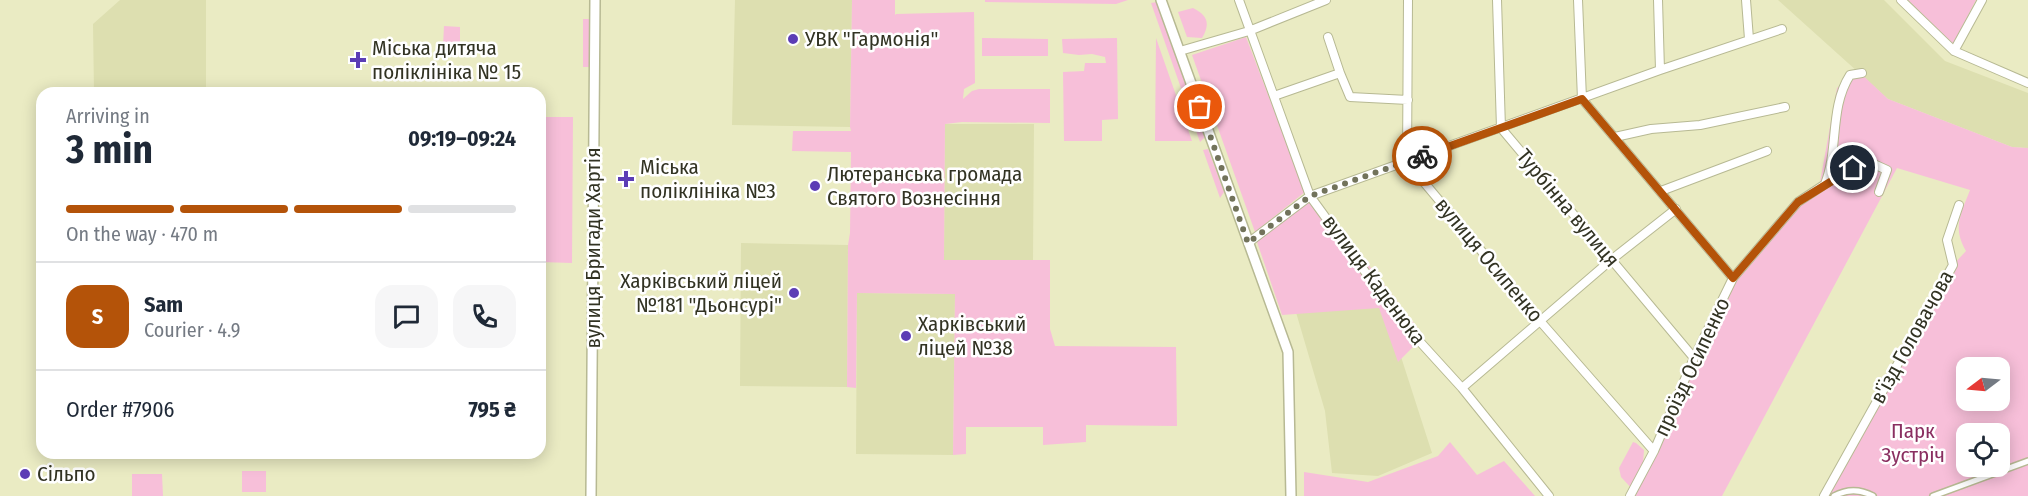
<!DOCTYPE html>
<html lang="en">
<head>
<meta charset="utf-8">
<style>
	:root { --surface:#fff; --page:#f6f6f7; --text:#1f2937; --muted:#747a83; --line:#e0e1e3; --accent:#b45309 }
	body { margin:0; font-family:"Fira Sans Condensed",sans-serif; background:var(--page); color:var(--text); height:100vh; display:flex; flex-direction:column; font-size:22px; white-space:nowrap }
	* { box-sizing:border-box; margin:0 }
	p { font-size:20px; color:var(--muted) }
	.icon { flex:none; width:33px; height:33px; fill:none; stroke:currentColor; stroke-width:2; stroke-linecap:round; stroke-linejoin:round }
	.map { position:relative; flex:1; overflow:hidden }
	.details { position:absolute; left:36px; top:87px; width:510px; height:372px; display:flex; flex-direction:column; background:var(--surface); border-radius:18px; box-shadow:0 3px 15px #0003 }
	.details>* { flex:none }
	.needle { width:39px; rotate:254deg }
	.buttons { position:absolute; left:1956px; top:357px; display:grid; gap:12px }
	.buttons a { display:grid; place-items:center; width:54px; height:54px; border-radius:12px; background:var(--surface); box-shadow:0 3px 15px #0003; font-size:30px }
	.pin { position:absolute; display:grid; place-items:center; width:51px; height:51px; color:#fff; margin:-26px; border:3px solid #fff; border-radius:50%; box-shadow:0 2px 6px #0007 }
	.courier { position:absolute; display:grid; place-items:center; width:60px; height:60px; margin:-30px; border:4px solid #b45309; border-radius:50%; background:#fff; color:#222; box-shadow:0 2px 8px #0007 }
	.headline em { font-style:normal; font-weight:700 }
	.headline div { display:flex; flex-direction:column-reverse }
	.headline { display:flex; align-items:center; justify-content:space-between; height:102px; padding:0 30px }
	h1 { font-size:39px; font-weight:700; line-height:45px }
	.bar { display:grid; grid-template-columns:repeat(4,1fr); gap:9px 6px; align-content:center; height:72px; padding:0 30px }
	.bar i { height:8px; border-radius:4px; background:var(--line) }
	.bar .active { background:var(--accent) }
	.bar p { grid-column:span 4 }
	.line { display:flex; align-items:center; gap:15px; padding:0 30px; border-top:2px solid var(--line) }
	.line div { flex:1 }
	.round { display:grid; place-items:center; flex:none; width:63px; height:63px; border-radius:18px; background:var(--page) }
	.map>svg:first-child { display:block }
</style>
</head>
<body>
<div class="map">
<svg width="2028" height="496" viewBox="0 0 2028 496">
	<rect width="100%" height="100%" fill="#eaebc3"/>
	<!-- built -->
	<path fill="#dddfb0" d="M120,0H206V93H94L93,24Z
		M735,0H852L850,127L732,125Z
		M1778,0H1884L1945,61L2028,93V148L2012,147L1888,99Z
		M945,124H1034L1033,261L944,260Z
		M741,243L848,245L847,387L740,386Z
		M857,293L955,294L953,455L856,454Z
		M1384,304L1432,453L1378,476L1332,473L1325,411L1295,309Z"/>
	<!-- green -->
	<path fill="#f7bfd9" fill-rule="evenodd" d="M852,0H895V15L896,14L974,12L975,83L964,89L963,99L972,91L979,89H1050V123L962,122L945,124L944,260H1050V329L1055,346L1176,347L1177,426L1086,425V442L1043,445V427H966V454L953,455L955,294L857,293L856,388L847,387L848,245L850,233L851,152L792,151L793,131H851L850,127Z
		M985,0H1128L1116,4L985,2Z
		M1908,0H1976L1953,44Z
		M1157,2L1205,137L1200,142L1151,3Z
		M1193,8C1207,15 1211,23 1202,38L1187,37L1178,12Z
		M583,19H592V67H583Z
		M444,26L460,27V47L443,46Z
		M1246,37L1305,192L1255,232L1192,55Z
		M982,38L1048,39V56H982Z
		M1117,38L1118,119L1102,120V141H1064L1063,72L1084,71L1085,63H1106L1105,57L1092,54L1079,55L1063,53L1062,39Z
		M1156,38L1192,141H1155Z
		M1857,70L1888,99L2012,147L2028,148V496H1824L1953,265L1966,251C1952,227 1961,214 1970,190L1897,168L1722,496H1632L1634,491L1621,477L1619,468L1633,442L1636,443L1644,450L1643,463L1660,439L1735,283L1820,182L1837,88ZM1966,368H2000V400H1966ZM1966,434H2000V466H1966Z
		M540,117H573L572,263L540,262Z
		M1208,149L1224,192L1220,198L1203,150Z
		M1318,200L1424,336L1398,362L1379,308L1282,315L1257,242L1305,203Z
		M1450,442L1477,475L1504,461L1535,496H1304V472L1368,482L1438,456Z
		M242,471H266V492H242Z
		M132,474H162L163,496H132Z"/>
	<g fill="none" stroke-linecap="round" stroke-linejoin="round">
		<defs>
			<path id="pedestrian" d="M1834,496C1847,489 1860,489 1873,496
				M1933,496L2028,461"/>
			<path id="minor" d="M1239,0L1310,196L1401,321L1462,388L1549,496
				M1408,0L1407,162L1540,321L1654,451
				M1497,0L1501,128L1694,358
				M1578,0L1582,99L1733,278
				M1658,0L1660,70
				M1746,0L1749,39
				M1901,0L1954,51L2028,83
				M1328,37L1340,73
				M1180,51L1249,31L1326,0
				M1954,51L1982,0
				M1274,96L1340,73L1350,97L1408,100
				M1615,137L1651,129L1700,125L1785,107
				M1825,184C1839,149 1829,108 1850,75L1862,73
				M1661,191L1767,151
				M1248,243L1310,196L1660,70L1782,29
				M1462,388L1611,260L1676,209
				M1630,496L1654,451L1694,358L1733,278L1798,202L1839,175L1867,161L1887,170L1879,192
				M1824,496L1953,265L1947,240L1959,205"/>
			<path id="tertiary" d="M1161,0L1288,352L1291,496
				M591,496L595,0"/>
		</defs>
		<!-- pedestrian casing -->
		<use href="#pedestrian" stroke="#b7b993" stroke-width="8"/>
		<!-- minor casing -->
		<use href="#minor" stroke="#b7b993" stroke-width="10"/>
		<!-- tertiary casing -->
		<use href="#tertiary" stroke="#b7b993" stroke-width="12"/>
		<!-- pedestrian -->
		<use href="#pedestrian" stroke="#fff" stroke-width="5"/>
		<!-- minor -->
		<use href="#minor" stroke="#fff" stroke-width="8"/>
		<!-- tertiary -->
		<use href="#tertiary" stroke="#fff" stroke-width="9"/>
	</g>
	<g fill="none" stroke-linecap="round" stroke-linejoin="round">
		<!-- done -->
		<path stroke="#72735b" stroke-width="6" stroke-dasharray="0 10.8" d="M1200,107L1248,243L1310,196L1422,156"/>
		<!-- route -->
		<path stroke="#b45309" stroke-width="8" d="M1422,156L1582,99L1733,278L1798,202L1853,168"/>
	</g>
	<!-- markers -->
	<g fill="#5c3db5" stroke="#fff" stroke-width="2">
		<circle cx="793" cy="39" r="6"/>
		<path d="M355 51h6v6h6v6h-6v6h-6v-6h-6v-6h6z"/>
		<path d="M623 170h6v6h6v6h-6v6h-6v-6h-6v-6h6z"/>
		<circle cx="815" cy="186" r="6"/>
		<circle cx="794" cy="293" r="6"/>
		<circle cx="906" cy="336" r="6"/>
		<circle cx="25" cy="474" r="6"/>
	</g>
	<g text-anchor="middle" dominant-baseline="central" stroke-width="5" stroke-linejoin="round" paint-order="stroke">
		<!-- poi labels -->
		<g font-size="21" fill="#323323" stroke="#fff" text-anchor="start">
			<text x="805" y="39">УВК "Гармонія"</text>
			<text x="372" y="48">Міська дитяча<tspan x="372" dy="24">поліклініка № 15</tspan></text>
			<text x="640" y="167">Міська<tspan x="640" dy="24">поліклініка №3</tspan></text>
			<text x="827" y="174">Лютеранська громада<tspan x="827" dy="24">Святого Вознесіння</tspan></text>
			<text x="782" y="281" text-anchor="end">Харківський ліцей<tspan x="782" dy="24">№181 "Дьонсурі"</tspan></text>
			<text x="918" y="324">Харківський<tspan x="918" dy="24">ліцей №38</tspan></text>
			<text x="37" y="474">Сільпо</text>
		</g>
		<!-- street labels -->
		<g font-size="21" fill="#323323" stroke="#fff">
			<text transform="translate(1568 208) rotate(50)">Турбінна вулиця</text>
			<text transform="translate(593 248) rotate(-90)">вулиця Бригади Хартія</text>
			<text transform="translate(1489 260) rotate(50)">вулиця Осипенко</text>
			<text transform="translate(1374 280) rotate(53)">вулиця Каденюка</text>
			<text transform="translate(1912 337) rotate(-61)">в'їзд Головачова</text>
			<text transform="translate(1692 367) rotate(-65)">проїзд Осипенко</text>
		</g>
		<!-- park labels -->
		<g font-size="21" fill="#8a2f61" stroke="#fff">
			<text x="1913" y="431">Парк<tspan x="1913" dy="24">Зустріч</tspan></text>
		</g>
	</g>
</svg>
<div class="buttons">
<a><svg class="needle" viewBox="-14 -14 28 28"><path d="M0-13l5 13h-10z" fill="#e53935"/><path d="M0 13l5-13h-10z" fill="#747a83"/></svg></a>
<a><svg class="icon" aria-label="locate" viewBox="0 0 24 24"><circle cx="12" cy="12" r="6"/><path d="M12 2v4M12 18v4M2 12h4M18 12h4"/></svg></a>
</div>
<div class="pin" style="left:1200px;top:107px;background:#ea580c"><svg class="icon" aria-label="bag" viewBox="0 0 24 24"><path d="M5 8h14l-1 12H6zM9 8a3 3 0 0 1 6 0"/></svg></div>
<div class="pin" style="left:1853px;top:168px;background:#1f2937"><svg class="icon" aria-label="home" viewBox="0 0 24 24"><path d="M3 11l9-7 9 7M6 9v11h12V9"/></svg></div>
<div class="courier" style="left:1422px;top:156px"><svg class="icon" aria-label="bike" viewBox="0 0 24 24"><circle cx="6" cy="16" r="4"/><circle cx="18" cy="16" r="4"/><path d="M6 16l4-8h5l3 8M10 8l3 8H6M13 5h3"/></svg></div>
<section class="details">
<div class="headline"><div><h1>3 min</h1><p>Arriving in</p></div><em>09:19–09:24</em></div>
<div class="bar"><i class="active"></i><i class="active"></i><i class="active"></i><i></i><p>On the way · 470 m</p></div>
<div class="line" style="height:108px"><b class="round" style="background:var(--accent);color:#fff">S</b><div><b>Sam</b><p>Courier · 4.9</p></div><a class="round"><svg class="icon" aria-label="chat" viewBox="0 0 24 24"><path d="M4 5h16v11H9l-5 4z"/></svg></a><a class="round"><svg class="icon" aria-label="phone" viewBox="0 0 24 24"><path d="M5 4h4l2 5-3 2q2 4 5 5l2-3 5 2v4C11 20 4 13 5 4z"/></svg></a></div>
<div class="line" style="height:78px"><div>Order #7906</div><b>795 ₴</b></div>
</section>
</div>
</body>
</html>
